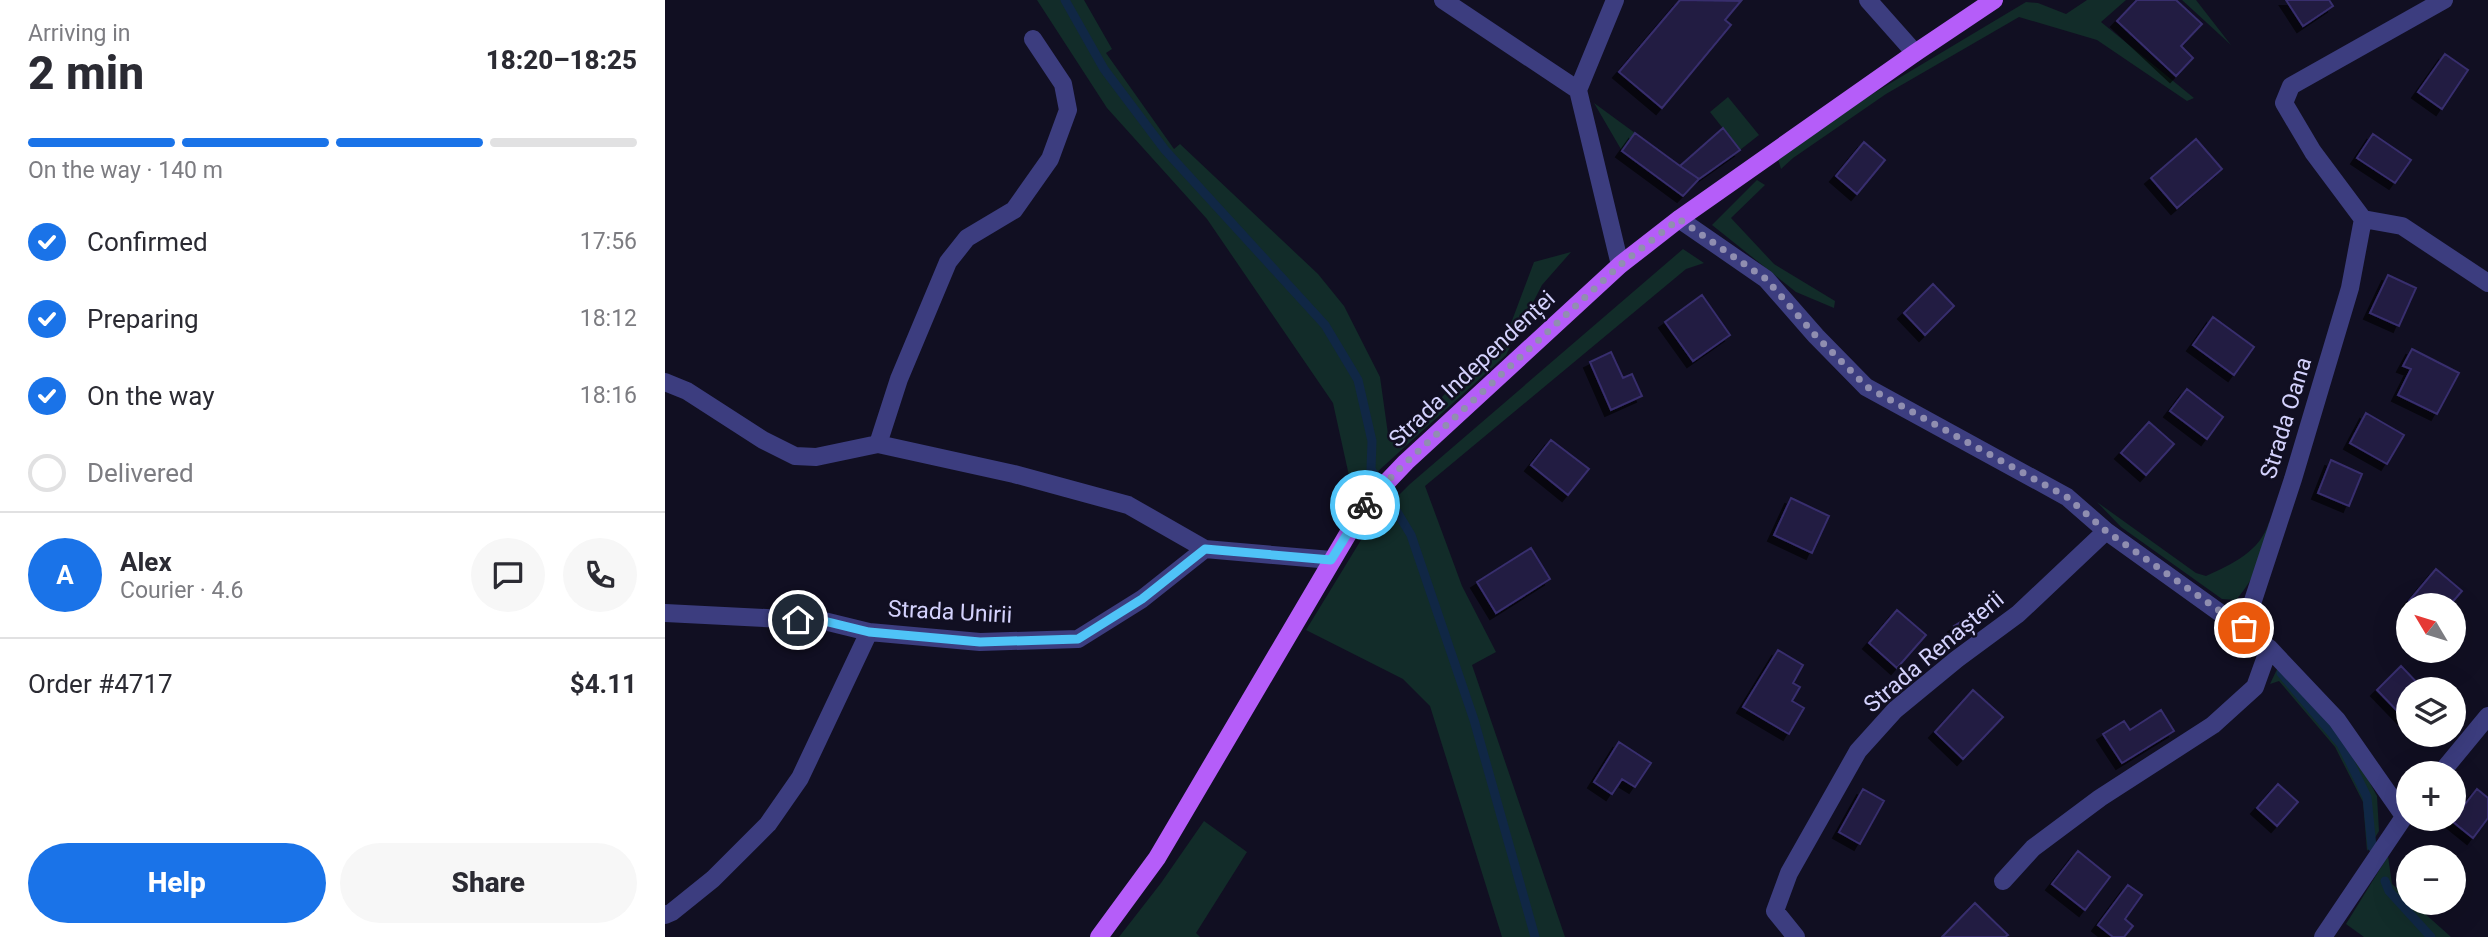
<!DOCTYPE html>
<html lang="en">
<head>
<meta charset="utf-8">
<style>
	:root { --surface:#fff; --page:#f7f7f7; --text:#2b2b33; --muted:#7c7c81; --line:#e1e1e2; --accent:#1a73e8 }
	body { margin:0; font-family:Roboto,sans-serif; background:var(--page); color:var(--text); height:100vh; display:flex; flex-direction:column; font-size:26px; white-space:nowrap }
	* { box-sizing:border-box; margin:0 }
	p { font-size:23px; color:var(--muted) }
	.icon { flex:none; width:38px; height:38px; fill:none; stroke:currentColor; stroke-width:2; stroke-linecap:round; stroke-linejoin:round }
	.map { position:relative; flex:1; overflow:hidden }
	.details { display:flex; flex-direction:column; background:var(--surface); width:665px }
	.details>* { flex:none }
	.needle { width:46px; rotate:308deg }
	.controls { position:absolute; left:1731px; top:593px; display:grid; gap:14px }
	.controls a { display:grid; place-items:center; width:70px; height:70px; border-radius:50%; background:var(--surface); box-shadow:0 7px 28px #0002; font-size:35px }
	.pin { position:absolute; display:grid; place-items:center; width:60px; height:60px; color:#fff; margin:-30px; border:4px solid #fff; border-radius:50%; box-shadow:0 2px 7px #0007 }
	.courier { position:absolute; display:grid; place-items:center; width:70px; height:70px; margin:-35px; border:5px solid #4fc3f7; border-radius:50%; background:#fff; color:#222; box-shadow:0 2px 9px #0007 }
	.head em { font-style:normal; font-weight:800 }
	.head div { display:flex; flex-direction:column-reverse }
	.head { display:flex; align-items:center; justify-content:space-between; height:119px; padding:0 28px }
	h1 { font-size:46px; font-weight:800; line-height:52px }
	.bar { display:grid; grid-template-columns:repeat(4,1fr); gap:10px 7px; align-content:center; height:84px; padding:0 28px }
	.bar i { height:9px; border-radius:5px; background:var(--line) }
	.bar .active { background:var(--accent) }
	.bar p { grid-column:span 4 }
	.line { display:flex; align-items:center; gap:18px; padding:0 28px; border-top:2px solid var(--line) }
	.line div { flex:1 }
	.round { display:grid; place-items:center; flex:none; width:74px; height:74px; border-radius:37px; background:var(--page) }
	ol { padding:0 28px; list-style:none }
	li { display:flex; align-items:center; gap:21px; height:77px }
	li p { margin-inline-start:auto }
	li .icon { padding:7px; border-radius:50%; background:var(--accent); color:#fff; stroke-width:4 }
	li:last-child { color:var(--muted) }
	li i { width:38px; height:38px; border:4px solid var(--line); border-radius:50% }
	.cta { display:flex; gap:14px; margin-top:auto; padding:14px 28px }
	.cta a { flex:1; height:80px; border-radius:42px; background:var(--accent); color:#fff; font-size:28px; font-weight:800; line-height:80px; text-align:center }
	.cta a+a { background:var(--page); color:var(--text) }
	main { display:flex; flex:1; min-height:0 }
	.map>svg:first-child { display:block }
</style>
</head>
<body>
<main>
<section class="details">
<div class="head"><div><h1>2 min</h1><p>Arriving in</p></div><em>18:20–18:25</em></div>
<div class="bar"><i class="active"></i><i class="active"></i><i class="active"></i><i></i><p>On the way · 140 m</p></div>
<ol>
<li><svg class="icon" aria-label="check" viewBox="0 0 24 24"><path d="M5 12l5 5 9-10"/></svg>Confirmed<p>17:56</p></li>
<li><svg class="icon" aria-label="check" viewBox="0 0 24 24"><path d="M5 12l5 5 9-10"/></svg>Preparing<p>18:12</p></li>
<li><svg class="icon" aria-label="check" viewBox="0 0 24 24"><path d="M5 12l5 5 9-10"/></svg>On the way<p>18:16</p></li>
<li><i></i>Delivered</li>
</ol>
<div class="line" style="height:126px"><b class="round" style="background:var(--accent);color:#fff">A</b><div><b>Alex</b><p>Courier · 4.6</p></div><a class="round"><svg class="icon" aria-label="chat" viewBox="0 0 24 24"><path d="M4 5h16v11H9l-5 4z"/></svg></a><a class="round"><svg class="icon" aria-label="phone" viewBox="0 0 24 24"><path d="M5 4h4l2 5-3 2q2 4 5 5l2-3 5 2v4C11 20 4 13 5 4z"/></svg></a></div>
<div class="line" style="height:91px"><div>Order #4717</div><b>$4.11</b></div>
<div class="cta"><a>Help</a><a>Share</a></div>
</section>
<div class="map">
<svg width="1823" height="937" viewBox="0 0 1823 937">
	<defs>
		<filter id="shadow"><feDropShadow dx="-6" dy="6" stdDeviation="0" flood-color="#0009"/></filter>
	</defs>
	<rect width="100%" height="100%" fill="#110f22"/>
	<!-- green -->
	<path fill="#122c29" d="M372,0H419L447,49L441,53L509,149L515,144L653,274L679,306L715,377L723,434L755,420L845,326L869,262L906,252L877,285L841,355L688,494L668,403L542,219L442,108Z
		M1422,0H1461L1436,22L1529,98L1522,101L1432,40L1354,17L1221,94L1128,158L1116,169L1113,159L1204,96L1361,2L1373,3L1401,14Z
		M1517,0H1531L1566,45Z
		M1063,97L1094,135L1075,150L1045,112Z
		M929,103L970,133L957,151Z
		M1092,180L1100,185L1066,218L1109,264L1170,301L1169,308L1131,292L1047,225Z
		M1018,249L1039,263L1021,269L760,486L797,586L831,652L807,665L900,937H837L765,706L738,679L641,630L707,522L745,484Z
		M1432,502L1531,573L1541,576C1567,564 1595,552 1604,522C1604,549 1588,581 1571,600L1557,599L1456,527Z
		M1614,665L1687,750L1712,796L1714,831L1702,851L1698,802L1670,747L1614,681L1605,684Z
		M539,821L582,852L531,933L535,937H454L496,883Z
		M1723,856L1727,884L1743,899V903H1748L1786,937H1699L1681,924Z"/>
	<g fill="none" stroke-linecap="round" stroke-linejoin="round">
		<!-- stream -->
		<path stroke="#102745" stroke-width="9" d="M400,0L439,69L500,150L660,325L693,380L707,441L706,469L746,535L809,720L870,937
			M1616,673L1676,744L1702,797L1707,847
			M1720,881L1724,891L1766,937"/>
	</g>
	<!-- building -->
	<path fill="#211b42" stroke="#372e6d" stroke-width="2" filter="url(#shadow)" d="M1015,0L1076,1L1060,20L1066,25L997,108L954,72Z
		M1472,0H1511L1537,24L1516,46L1528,58L1511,76L1452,21Z
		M1621,0H1664L1668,6L1638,26Z
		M1780,54L1803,70L1777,109L1753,92Z
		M1058,128L1075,150L1034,179L1015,166Z
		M970,133L1015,166L1034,179L1018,196L957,151Z
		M1708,134L1746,160L1730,183L1692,158Z
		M1531,139L1557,169L1512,208L1486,178Z
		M1199,142L1220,160L1192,194L1171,176Z
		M1723,275L1751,288L1734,326L1705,313Z
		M1268,284L1289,306L1260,335L1239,313Z
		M1037,295L1065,335L1028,361L1000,322Z
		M1548,317L1589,347L1569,375L1528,345Z
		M1747,349L1794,373L1772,414L1733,395L1746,369L1738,366Z
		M946,352L958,378L967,374L977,396L946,410L925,362Z
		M1522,389L1558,417L1542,439L1505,411Z
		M1701,413L1739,435L1722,464L1685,443Z
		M1484,422L1509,444L1481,475L1456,453Z
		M886,440L924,469L903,495L866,465Z
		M1666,460L1697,474L1684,506L1653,493Z
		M1126,498L1164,516L1147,553L1109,535Z
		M866,548L885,579L831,613L812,582Z
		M1771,569L1797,591L1784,606H1749L1744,601Z
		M1232,610L1261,635L1232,668L1204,643Z
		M1297,621L1304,631L1295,636L1289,626Z
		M1113,650L1138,665L1128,683L1135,687L1127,701L1139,708L1124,734L1078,707Z
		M1736,666L1759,690H1743V716L1740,719L1712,690Z
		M1308,690L1338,717L1298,759L1270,732Z
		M1496,710L1509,731L1457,763L1438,734L1459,721L1465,730Z
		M954,742L986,763L970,787L957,779L947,794L929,782Z
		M1613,784L1633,802L1612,826L1592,808Z
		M1198,789L1219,801L1195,844L1174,832Z
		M1812,789L1823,798V818L1808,838L1787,821Z
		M1413,851L1445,877L1420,910L1387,884Z
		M1463,885L1477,895L1460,919L1468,926L1459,937H1448L1433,925Z
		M1310,903L1343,935L1340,937H1277Z"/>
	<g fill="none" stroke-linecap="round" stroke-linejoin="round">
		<!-- minor -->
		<path stroke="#3c3d7f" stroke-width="18" d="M778,0L913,90L955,265
			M1203,0L1250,53
			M1779,0L1626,86L1619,103L1648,152L1698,219L1737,226L1823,283
			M913,90L950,0
			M1014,219L1101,279L1151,336L1201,387L1402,497L1441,531L1604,648L1672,720L1739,816
			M0,382L22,391L98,440L130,456L151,457L213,444L349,474L463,505L540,549
			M213,444L234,379L283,262L302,238L349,210L385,159L403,110L398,84L368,39
			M0,613L159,621L204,632L315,642L413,639L477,599L540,549L666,560
			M1579,628L1628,479L1685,288L1698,219
			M1775,774L1823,716
			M1338,881L1368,848L1435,798L1548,725L1590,687L1604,648
			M0,915L7,912L48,879L103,824L135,778L204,632
			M1131,937L1110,911L1124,873L1193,751L1230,710L1292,659L1353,614L1441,531
			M1658,937L1743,811"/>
		<!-- major -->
		<path stroke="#b55df9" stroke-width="18" d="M434,937L492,858L700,505L741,462L955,265L1014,219L1250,53L1329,0"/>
	</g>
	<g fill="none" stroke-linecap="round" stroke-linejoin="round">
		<!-- done -->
		<path stroke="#908eb0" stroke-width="7" stroke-dasharray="0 12.6" d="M700,505L736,467L955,265L1014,219L1101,279L1151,336L1202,387L1402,497L1441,531L1579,628"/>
		<!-- route -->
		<path stroke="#4fc3f7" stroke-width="9" d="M133,620L159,621L204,632L315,642L413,639L477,599L540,549L666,560L700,505"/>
	</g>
	<g text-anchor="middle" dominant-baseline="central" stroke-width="5" stroke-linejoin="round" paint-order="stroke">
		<!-- street labels -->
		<g font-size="23" fill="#d4d2fd" stroke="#110f22">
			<text transform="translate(807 369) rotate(-43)">Strada Independenței</text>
			<text transform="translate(1621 418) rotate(-73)">Strada Oana</text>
			<text transform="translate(285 612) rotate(3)">Strada Unirii</text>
			<text transform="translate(1269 652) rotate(-40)">Strada Renașterii</text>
		</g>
	</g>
</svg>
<div class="controls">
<a><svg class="needle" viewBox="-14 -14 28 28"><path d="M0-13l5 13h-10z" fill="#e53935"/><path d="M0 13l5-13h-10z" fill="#7c7c81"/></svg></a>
<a><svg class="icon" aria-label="layers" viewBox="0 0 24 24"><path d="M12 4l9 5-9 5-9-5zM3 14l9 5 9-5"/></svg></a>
<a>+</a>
<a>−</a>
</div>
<div class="pin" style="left:1579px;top:628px;background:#ea580c"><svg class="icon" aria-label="bag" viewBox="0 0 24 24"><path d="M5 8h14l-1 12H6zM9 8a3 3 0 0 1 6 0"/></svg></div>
<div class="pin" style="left:133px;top:620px;background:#1f2937"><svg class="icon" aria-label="home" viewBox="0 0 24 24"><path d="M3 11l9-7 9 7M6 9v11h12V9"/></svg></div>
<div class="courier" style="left:700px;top:505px"><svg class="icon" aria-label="bike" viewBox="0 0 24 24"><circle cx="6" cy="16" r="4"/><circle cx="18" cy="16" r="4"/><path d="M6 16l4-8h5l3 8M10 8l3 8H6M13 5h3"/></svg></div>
</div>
</main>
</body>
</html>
